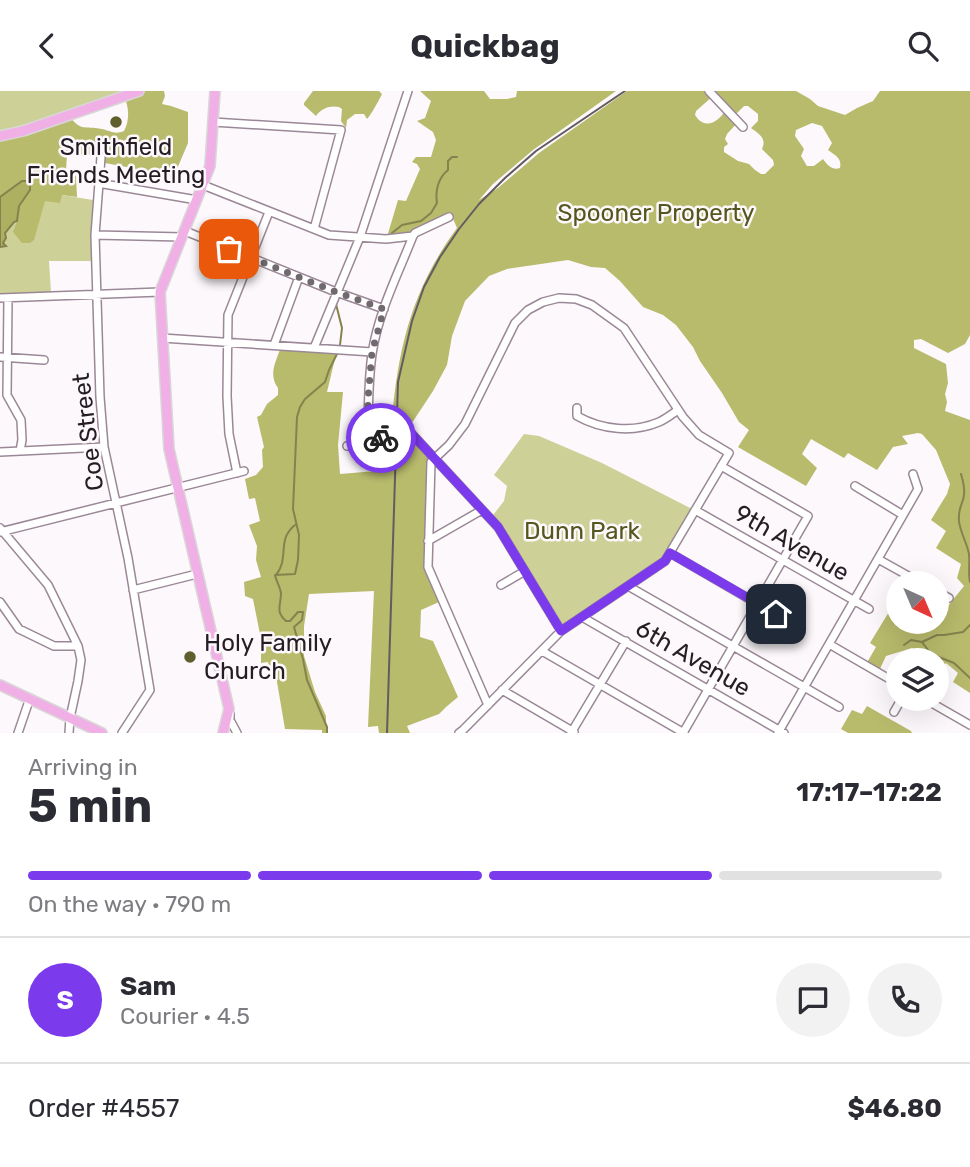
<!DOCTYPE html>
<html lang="en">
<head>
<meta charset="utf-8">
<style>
	:root { --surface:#fff; --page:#f2f2f3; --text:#2b2b33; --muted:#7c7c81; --line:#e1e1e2; --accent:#7c3aed }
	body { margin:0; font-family:Rubik,sans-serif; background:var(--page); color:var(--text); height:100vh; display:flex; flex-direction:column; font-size:26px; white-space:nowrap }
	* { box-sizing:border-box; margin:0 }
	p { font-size:23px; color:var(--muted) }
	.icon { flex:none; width:38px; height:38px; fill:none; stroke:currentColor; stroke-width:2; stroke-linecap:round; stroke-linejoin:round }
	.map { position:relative; height:642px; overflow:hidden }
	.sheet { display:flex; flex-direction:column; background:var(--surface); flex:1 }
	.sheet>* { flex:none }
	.needle { width:46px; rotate:136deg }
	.buttons { position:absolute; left:886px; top:480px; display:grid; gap:14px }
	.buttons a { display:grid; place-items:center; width:63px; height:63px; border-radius:50%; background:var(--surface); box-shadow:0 7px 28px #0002; font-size:35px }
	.pin { position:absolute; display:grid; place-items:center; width:60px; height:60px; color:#fff; margin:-30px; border-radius:14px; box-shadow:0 4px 10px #0006 }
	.courier { position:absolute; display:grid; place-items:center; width:70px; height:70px; margin:-35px; border:5px solid #7c3aed; border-radius:50%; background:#fff; color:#222; box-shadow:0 2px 9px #0007 }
	.overview em { font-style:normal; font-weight:700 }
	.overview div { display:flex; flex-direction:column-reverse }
	.overview { display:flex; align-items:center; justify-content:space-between; height:119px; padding:0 28px }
	h1 { font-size:46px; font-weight:700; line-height:52px }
	.bar { display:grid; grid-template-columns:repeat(4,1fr); gap:10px 7px; align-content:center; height:84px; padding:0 28px }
	.bar i { height:9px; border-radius:5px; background:var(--line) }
	.bar .on { background:var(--accent) }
	.bar p { grid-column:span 4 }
	.line { display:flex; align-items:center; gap:18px; padding:0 28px; border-top:2px solid var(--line) }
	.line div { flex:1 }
	.round { display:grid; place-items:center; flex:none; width:74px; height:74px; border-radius:37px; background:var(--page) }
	header { display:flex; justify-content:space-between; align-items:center; height:91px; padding:0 28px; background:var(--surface); font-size:32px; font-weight:700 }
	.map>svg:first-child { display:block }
</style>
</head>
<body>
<header><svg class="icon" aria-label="back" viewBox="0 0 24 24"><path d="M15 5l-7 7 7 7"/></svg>Quickbag<svg class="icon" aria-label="search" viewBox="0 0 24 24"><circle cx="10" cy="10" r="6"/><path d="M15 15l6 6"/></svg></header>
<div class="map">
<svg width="970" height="642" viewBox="0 0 970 642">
	<rect width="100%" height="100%" fill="#fcf8fb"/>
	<!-- green -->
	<path fill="#cdd097" d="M0,0H124L34,31L0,40Z
		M0,51L62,104L93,109L91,170H49L51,201L0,203Z
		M524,343L539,345L602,372L694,419L663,469L561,538L490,428L504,410L507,395L494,384Z"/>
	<!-- forest -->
	<path fill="#b8ba6c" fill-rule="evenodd" d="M136,0H164L165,5L162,13L171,15L188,21V52L174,85L105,72V64L67,63L66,79L76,85L77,106L62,104L60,112L45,110L34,149L30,152H22L13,141L18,128L19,115L30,99L22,90L0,106V45L68,23C81,42 84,34 102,38C111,40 115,44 124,40C130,29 129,16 124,5Z
		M313,0H379L382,3C379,9 371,24 367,28L364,23H355L347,29L346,37L341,30L342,18L339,16C331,14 321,17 316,25L304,14V12Z
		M420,0H484L490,8H507L516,6L517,0H616L533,59L493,93L479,109L498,97L539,62L627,0H796L810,8L818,15L845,24L857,17L873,10L880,0H970V244L965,253L948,262L921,248L914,249V257L946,273L948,292L945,303L947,311L945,320L970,329V602L953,591L958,582L946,572L942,578L936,575V569H926L912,557L886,565L878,582L865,575L876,556L870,552L898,506V530H936V524L940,525L964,495L957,487L961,473L936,457L946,440L931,429L947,403L950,393L936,359L922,343L918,342L902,345L908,353L893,356L877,379L848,362L844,367L811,348L802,363L817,377L806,395L738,356L749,339L739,331L722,302L700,270L693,256L676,234L663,224L643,216L620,190L605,177L591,176L568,169L507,178L489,185L465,210L452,245L447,274L433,300L404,344L412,343L435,367L430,371L427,478L439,511L421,519L420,546L433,550L458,606L446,616L439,623L407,635L410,642H379L378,635L368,636L374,500L309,503L304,535V565L315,601L326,625V642H322V639L285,638L276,585H271L268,571L261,572V548L253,508L245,505L244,491L261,486L256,469L257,455L249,434L260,430L255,407L249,408L245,388L256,384L263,376L262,359L264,356L257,326L261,324L267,313L278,304V297C268,284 276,270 281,256L337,259L327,301H343L338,354L340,383L388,379L387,348L391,340C397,261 410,201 457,137L451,123L410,143L387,146L398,109L406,110L420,78L417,73L412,71L416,66H431L436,49L433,41L417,30L425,27L431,10ZM713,5L726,18C719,31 705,40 695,24L696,20ZM744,15H748L758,23V30L751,37C759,43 767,47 762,58L773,69L774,74L765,83H761L755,79L749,73L738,70L724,61V56L728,53L725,48L727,43L738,31L734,25ZM812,32L822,35L832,52L828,59C836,65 842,67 840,77C833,80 827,74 823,68L814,75H807L801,65L804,58L795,45L796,39Z
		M867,615L911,640L912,642H848L841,638L852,619L862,623Z"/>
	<!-- water -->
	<path fill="#adaf61" stroke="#84834e" stroke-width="2" d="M22,90H26L30,94V99L19,115L17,130L14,131L5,142L6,147L3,152L6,155L0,156V106Z"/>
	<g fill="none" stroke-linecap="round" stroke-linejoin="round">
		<!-- stream -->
		<path stroke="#84834e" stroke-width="2" d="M392,142L402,134L421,130L431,122L437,112C435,100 438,87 448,79V70L452,66H457
			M336,213L342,237L340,254
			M961,383C970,413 957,410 959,430C960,441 967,452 969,463C970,472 968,482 970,491
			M276,484C290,467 276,449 295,434
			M922,551L931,563L954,572L970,587
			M904,554L911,549L922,551L937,544H944L963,541L970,534
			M327,642V636L307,589L303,568L294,536L302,529L303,521H298L290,530H286C275,520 281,515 281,502C280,495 276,490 275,484L295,483L298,469L299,444L293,418L297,326L300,316L305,308L325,291L329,279L337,263"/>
		<defs>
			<path id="minor" d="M709,0L743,36
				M213,31L341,39L314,138
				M101,66L95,144L100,306L104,356L128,467L150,599L122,642
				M98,92L197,109
				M203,94L329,144L386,148L413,145L415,142L449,126
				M185,140L336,201L384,218
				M95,144L182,146
				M0,207L160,201
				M8,207L7,304L21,329L22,349L20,360
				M162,247L372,261
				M274,254L299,186
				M314,257L360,146L408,0
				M0,266L44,269
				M577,317V325C602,339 633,342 659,331C666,328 672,323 678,319
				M368,350C368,321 368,292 372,263C378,222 398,183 413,145
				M347,355L410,341L498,436L561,540
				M0,361L104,356
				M237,382L229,343L227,305L228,224L269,121
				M855,395L903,424
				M695,419L869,518
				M0,437L48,494L78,555L81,569L78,590L70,627L69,642
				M0,441L244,380
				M428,450L482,419
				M670,462L794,534
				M878,468L921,492
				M501,494L525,480
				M628,495L839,616
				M133,499L197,483
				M936,500L949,507
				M0,511L19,538L54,555H78
				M582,526L784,642
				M829,553L898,593
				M542,560L684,642
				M502,599L574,641
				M923,607L970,634
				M894,621L902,607
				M230,623V629L237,642
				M18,642L30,607
				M459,642L463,639L561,540L665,470L729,362L699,344L683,326L624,237L592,214L576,208L559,207L543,211L528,219L515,232L465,333L449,354L431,371L428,476L488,614
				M571,642L626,550
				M683,642L808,425L721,375
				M778,642L918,398L913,383"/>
			<path id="major" d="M215,0L210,75L160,201L169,358L229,618L223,642
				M0,45L23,40L139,0
				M0,594L102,642"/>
		</defs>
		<!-- minor casing -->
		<use href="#minor" stroke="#9b8897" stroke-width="10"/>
		<!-- major casing -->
		<use href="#major" stroke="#d8d6d7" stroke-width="12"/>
		<!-- minor -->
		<use href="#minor" stroke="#fff" stroke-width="7"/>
		<!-- major -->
		<use href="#major" stroke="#f0b0e6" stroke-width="9"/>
		<!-- rail -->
		<path stroke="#625c61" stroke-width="2" d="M387,642L398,291L412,230L424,196L440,166L459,138L479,113L505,87L536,60L625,0"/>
	</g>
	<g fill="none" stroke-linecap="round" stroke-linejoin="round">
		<!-- done -->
		<path stroke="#706a6f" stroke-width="7" stroke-dasharray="0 12.6" d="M229,158L336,201L384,218L372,261L368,308V350L381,347"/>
		<!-- route -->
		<path stroke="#7c3aed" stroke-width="9" d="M381,347L410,341L498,436L561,540L665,470L670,462L776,523"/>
	</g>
	<!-- markers -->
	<g fill="#5e5f2c" stroke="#fcf8fb" stroke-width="2.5">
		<circle cx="116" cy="31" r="7"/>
		<circle cx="190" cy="566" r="7"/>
	</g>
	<g text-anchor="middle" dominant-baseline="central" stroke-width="5" stroke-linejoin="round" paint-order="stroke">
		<!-- poi labels -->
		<g font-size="24" fill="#251d23" stroke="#fcf8fb">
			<text x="116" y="56">Smithfield<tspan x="116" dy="28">Friends Meeting</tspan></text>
			<text x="204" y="552" text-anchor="start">Holy Family<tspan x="204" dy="28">Church</tspan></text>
		</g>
		<!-- park labels -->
		<g font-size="24" fill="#55561d" stroke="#fcf8fb">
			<text x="656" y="122">Spooner Property</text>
			<text x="582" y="440">Dunn Park</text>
		</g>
		<!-- street labels -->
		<g font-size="24" fill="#251d23" stroke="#fcf8fb">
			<text transform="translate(88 341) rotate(-97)">Coe Street</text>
			<text transform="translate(792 452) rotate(30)">9th Avenue</text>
			<text transform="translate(693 567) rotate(30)">6th Avenue</text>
		</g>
	</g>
</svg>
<div class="buttons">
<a><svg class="needle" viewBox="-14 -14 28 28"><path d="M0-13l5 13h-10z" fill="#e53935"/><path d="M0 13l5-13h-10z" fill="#7c7c81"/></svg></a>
<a><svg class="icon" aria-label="layers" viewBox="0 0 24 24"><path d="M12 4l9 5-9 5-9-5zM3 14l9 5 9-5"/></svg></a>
</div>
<div class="pin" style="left:229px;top:158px;background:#ea580c"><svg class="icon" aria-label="bag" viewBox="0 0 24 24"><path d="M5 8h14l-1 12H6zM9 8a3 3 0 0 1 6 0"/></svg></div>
<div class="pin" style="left:776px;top:523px;background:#1f2937"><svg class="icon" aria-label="home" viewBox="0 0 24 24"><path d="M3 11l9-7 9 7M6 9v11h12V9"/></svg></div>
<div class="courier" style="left:381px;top:347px"><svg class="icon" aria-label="bike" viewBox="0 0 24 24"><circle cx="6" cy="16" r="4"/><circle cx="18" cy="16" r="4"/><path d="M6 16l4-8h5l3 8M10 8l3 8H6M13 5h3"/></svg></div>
</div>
<section class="sheet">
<div class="overview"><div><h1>5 min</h1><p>Arriving in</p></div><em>17:17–17:22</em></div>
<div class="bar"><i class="on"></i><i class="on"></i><i class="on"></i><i></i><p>On the way · 790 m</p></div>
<div class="line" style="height:126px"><b class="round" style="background:var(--accent);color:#fff">S</b><div><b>Sam</b><p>Courier · 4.5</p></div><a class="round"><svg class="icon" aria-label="chat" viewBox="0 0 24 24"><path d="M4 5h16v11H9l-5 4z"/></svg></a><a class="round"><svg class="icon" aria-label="phone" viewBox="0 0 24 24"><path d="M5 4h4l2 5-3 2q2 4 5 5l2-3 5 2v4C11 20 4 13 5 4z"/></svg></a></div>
<div class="line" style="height:91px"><div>Order #4557</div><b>$46.80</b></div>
</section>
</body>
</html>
